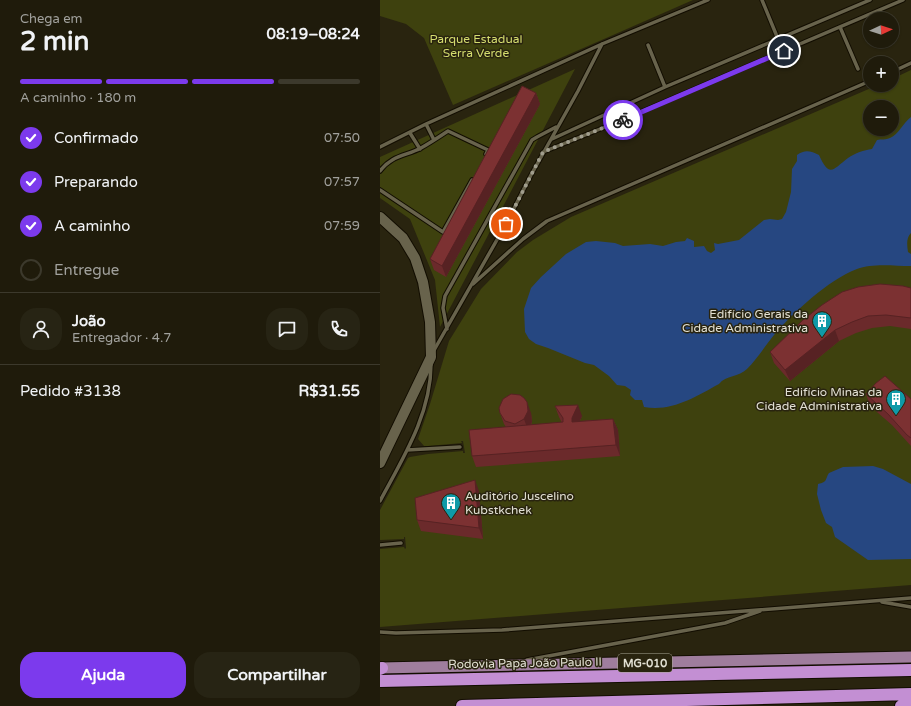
<!DOCTYPE html>
<html lang="pt">
<head>
<meta charset="utf-8">
<style>
	:root { --surface:#1f1b0b; --page:#272414; --text:#f1f3f6; --muted:#a1a19d; --line:#3c392c; --accent:#7c3aed }
	body { margin:0; font-family:"Varela Round",sans-serif; background:var(--page); color:var(--text); height:100vh; display:flex; flex-direction:column; font-size:15px; white-space:nowrap }
	* { box-sizing:border-box; margin:0 }
	p { font-size:13px; color:var(--muted) }
	.icon { flex:none; width:22px; height:22px; fill:none; stroke:currentColor; stroke-width:2; stroke-linecap:round; stroke-linejoin:round }
	.map { position:relative; flex:1; overflow:hidden }
	.drawer { display:flex; flex-direction:column; background:var(--surface); width:380px }
	.drawer>* { flex:none }
	.needle { width:26px; rotate:86deg }
	.tools { position:absolute; left:483px; top:12px; display:grid; gap:8px }
	.tools a { display:grid; place-items:center; width:36px; height:36px; border-radius:50%; background:var(--surface); box-shadow:0 1px 3px #0004,0 0 0 1px var(--line); font-size:20px }
	.pin { position:absolute; display:grid; place-items:center; width:34px; height:34px; color:#fff; margin:-17px; border:2px solid #fff; border-radius:50%; box-shadow:0 1px 4px #0007 }
	.courier { position:absolute; display:grid; place-items:center; width:40px; height:40px; margin:-20px; border:3px solid #7c3aed; border-radius:50%; background:#fff; color:#222; box-shadow:0 1px 5px #0007 }
	.headline em { font-style:normal; font-weight:700 }
	.headline div { display:flex; flex-direction:column-reverse }
	.headline { display:flex; align-items:center; justify-content:space-between; height:68px; padding:0 20px }
	h1 { font-size:26px; font-weight:700; line-height:30px }
	.bar { display:grid; grid-template-columns:repeat(4,1fr); gap:6px 4px; align-content:center; height:48px; padding:0 20px }
	.bar i { height:5px; border-radius:3px; background:var(--line) }
	.bar .active { background:var(--accent) }
	.bar p { grid-column:span 4 }
	.line { display:flex; align-items:center; gap:10px; padding:0 20px; border-top:1px solid var(--line) }
	.line div { flex:1 }
	.round { display:grid; place-items:center; flex:none; width:42px; height:42px; border-radius:16px; background:var(--page) }
	ol { padding:0 20px; list-style:none }
	li { display:flex; align-items:center; gap:12px; height:44px }
	li p { margin-inline-start:auto }
	li .icon { padding:4px; border-radius:50%; background:var(--accent); color:#fff; stroke-width:4 }
	li:last-child { color:var(--muted) }
	li i { width:22px; height:22px; border:2px solid var(--line); border-radius:50% }
	.action { display:flex; gap:8px; margin-top:auto; padding:8px 20px }
	.action a { flex:1; height:46px; border-radius:16px; background:var(--accent); color:#fff; font-size:16px; font-weight:700; line-height:46px; text-align:center }
	.action a+a { background:var(--page); color:var(--text) }
	main { display:flex; flex:1; min-height:0 }
	.map>svg:first-child { display:block }
</style>
</head>
<body>
<main>
<section class="drawer">
<div class="headline"><div><h1>2 min</h1><p>Chega em</p></div><em>08:19–08:24</em></div>
<div class="bar"><i class="active"></i><i class="active"></i><i class="active"></i><i></i><p>A caminho · 180 m</p></div>
<ol>
<li><svg class="icon" aria-label="check" viewBox="0 0 24 24"><path d="M5 12l5 5 9-10"/></svg>Confirmado<p>07:50</p></li>
<li><svg class="icon" aria-label="check" viewBox="0 0 24 24"><path d="M5 12l5 5 9-10"/></svg>Preparando<p>07:57</p></li>
<li><svg class="icon" aria-label="check" viewBox="0 0 24 24"><path d="M5 12l5 5 9-10"/></svg>A caminho<p>07:59</p></li>
<li><i></i>Entregue</li>
</ol>
<div class="line" style="height:72px"><a class="round"><svg class="icon" aria-label="person" viewBox="0 0 24 24"><circle cx="12" cy="8" r="4"/><path d="M4 21q1-7 8-7t8 7"/></svg></a><div><b>João</b><p>Entregador · 4.7</p></div><a class="round"><svg class="icon" aria-label="chat" viewBox="0 0 24 24"><path d="M4 5h16v11H9l-5 4z"/></svg></a><a class="round"><svg class="icon" aria-label="phone" viewBox="0 0 24 24"><path d="M5 4h4l2 5-3 2q2 4 5 5l2-3 5 2v4C11 20 4 13 5 4z"/></svg></a></div>
<div class="line" style="height:52px"><div>Pedido #3138</div><b>R$31.55</b></div>
<div class="action"><a>Ajuda</a><a>Compartilhar</a></div>
</section>
<div class="map">
<svg width="531" height="706" viewBox="0 0 531 706">
	<rect width="100%" height="100%" fill="#29240f"/>
	<!-- green -->
	<path fill="#3e410e" fill-rule="evenodd" d="M0,0H313L73,105L44,38L26,24L0,16Z
		M195,69L60,327L55,280L30,219L0,198V157Z
		M531,70V585L0,627V549L24,547L25,549L26,548L25,537H24V539L0,540V510L28,458L30,457L48,454L83,451V453H85L83,441H81L82,443L48,446H44L38,439L50,404L69,341L101,289L137,252L153,240L191,217L498,85H512V79ZM490,107H512V129H490Z"/>
	<!-- water -->
	<path fill="#264781" d="M531,117V233C526,238 527,245 528,252L531,254V266C514,266 492,263 477,269C448,280 414,312 394,335C385,346 377,359 367,369C359,377 346,375 339,384C315,397 292,412 264,407L262,400H255L250,395L251,390L245,386L237,385L229,376L214,365L205,363L168,348L156,344L149,339L145,332L144,309L151,288L161,277L186,254L206,242L216,241L235,243L243,246L270,244L283,246L296,242L305,241L307,238L314,241V247L324,246L327,251L331,253L335,250L334,243L338,244L359,240L384,220L390,219L398,220L402,219L406,212L411,192L412,169L417,161V155C425,149 431,151 439,155C450,179 453,169 468,158C475,153 484,150 492,149L497,140C501,139 506,140 510,138C519,134 523,123 531,117Z
		M493,466L503,469L531,484V559L488,560L455,537L452,527L446,523L441,510L437,494L438,484C448,482 445,479 449,473L463,467Z"/>
	<g fill="none" stroke-linecap="round" stroke-linejoin="round">
		<defs>
			<path id="lane" d="M382,0L398,39
				M460,27L478,69
				M268,45L285,87
				M512,72L531,63
				M46,124L54,140
				M30,133L40,149
				M172,139L285,87L490,0
				M0,147L46,124L222,44L328,0
				M163,152L235,123L523,0
				M0,171C12,155 26,156 41,148C50,143 59,137 68,131L108,150L106,154
				M0,190L63,232L92,180
				M93,284L143,239L167,221L490,81
				M67,329L63,308L65,296L152,140L157,137L176,127
				M53,352L126,224L151,175L198,91L222,44
				M27,450L80,447
				M0,501C23,458 51,414 51,364
				M0,545L21,543
				M502,602L531,607
				M0,632L16,633L122,630L531,598
				M147,660L345,623L380,611"/>
			<path id="secondary" d="M0,217L23,238L35,258L43,282L50,322L51,357L0,463"/>
			<path id="primary" d="M0,668L531,657"/>
			<path id="highway" d="M0,669L2,668
				M0,681L531,670
				M82,706L531,694
				M521,706L531,705"/>
		</defs>
		<!-- lane casing -->
		<use href="#lane" stroke="#120d00" stroke-width="5.5"/>
		<!-- secondary casing -->
		<use href="#secondary" stroke="#120d00" stroke-width="12"/>
		<!-- primary casing -->
		<use href="#primary" stroke="#120d00" stroke-width="13"/>
		<!-- highway casing -->
		<use href="#highway" stroke="#120d00" stroke-width="14"/>
		<!-- lane -->
		<use href="#lane" stroke="#68634c" stroke-width="3.5"/>
		<!-- secondary -->
		<use href="#secondary" stroke="#68634c" stroke-width="10"/>
		<!-- primary -->
		<use href="#primary" stroke="#9f7d9d" stroke-width="11"/>
		<!-- highway -->
		<use href="#highway" stroke="#c38fd3" stroke-width="12"/>
	</g>
	<!-- wall -->
	<path fill="#6b2a2b" d="M156,93L160,104L66,277L54,270L50,259Z
		M531,288V329L510,326L492,328L476,333L459,341L410,381L394,363L390,352Z
		M486,394L531,399V446L512,425L490,406Z
		M175,406L202,416L200,421L233,419L238,430L240,456L96,467L92,456L126,427L124,424L120,413H151L152,422L151,425L182,423L179,417Z
		M99,491L103,539L41,531L37,520Z"/>
	<!-- shaded-wall -->
	<path fill="#572223" d="M156,93L160,104L66,277L62,266Z
		M455,330L459,341L410,381L405,370Z
		M147,402L151,413L152,422L148,430L144,419Z
		M198,405L202,416L196,429L192,422V418Z
		M233,419L238,430L240,456L236,445Z
		M95,480L99,491L103,539L99,528Z"/>
	<!-- building -->
	<path fill="#7c3132" stroke="#572223" d="M142,86L156,93L62,266L50,259Z
		M500,284L523,286L531,288V318L506,315L488,316L472,322L455,330L405,370L390,352L423,320L442,305L462,292L478,287Z
		M505,376L531,399V438L527,435L508,414L486,394L496,383Z
		M131,394L140,395L144,398L147,402L148,411L144,419L135,424L125,421L120,413L119,408L123,399Z
		M198,405L192,418V422L233,419L236,445L92,456L89,430L183,422V418L175,406Z
		M95,480L99,528L37,520L35,498Z"/>
	<g fill="none" stroke-linecap="round" stroke-linejoin="round">
		<!-- done -->
		<path stroke="#a19e8e" stroke-width="4" stroke-dasharray="0 7.2" d="M126,224L163,152L243,120"/>
		<!-- route -->
		<path stroke="#7c3aed" stroke-width="5" d="M243,120L404,51"/>
	</g>
	<!-- icons -->
	<defs>
		<symbol id="building-pin" viewBox="-11 -11 22 30"><path d="M0 17L-7.5 6A9.5 9.5 0 1 1 7.5 6Z" fill="#0f9aa8" stroke="#29240f"/><path d="M-4-6H4V6H1V3H-1V6H-4ZM-2.5-4.3h1.7v1.8h-1.7ZM.8-4.3h1.7v1.8H.8ZM-2.5-1h1.7V.8h-1.7ZM.8-1h1.7V.8H.8Z" fill="#fff"/></symbol>
	</defs>
	<g fill-rule="evenodd">
		<use href="#building-pin" x="431" y="310" width="22" height="30"/>
		<use href="#building-pin" x="505" y="388" width="22" height="30"/>
		<use href="#building-pin" x="60" y="492" width="22" height="30"/>
	</g>
	<g text-anchor="middle" dominant-baseline="central" stroke-width="3" stroke-linejoin="round" paint-order="stroke">
		<!-- shield labels -->
		<rect fill="#29240f" stroke="#aaa898" stroke-width="1" x="238" y="654" width="54" height="18" rx="3"/>
		<g font-size="11" font-weight="bold" fill="#e2e0d3">
			<text x="265" y="663">MG-010</text>
		</g>
		<!-- park labels -->
		<g font-size="12" fill="#d4dc6e" stroke="#29240f">
			<text x="96" y="39">Parque Estadual<tspan x="96" dy="14">Serra Verde</tspan></text>
		</g>
		<!-- poi labels -->
		<g font-size="12" fill="#e2e0d3" stroke="#29240f" text-anchor="end">
			<text x="428" y="314">Edifício Gerais da<tspan x="428" dy="14">Cidade Administrativa</tspan></text>
			<text x="502" y="392">Edifício Minas da<tspan x="502" dy="14">Cidade Administrativa</tspan></text>
			<text x="85" y="496" text-anchor="start">Auditório Juscelino<tspan x="85" dy="14">Kubstkchek</tspan></text>
		</g>
		<!-- street labels -->
		<g font-size="12" fill="#e2e0d3" stroke="#29240f">
			<text transform="translate(145 663) rotate(-1)">Rodovia Papa João Paulo II</text>
		</g>
	</g>
</svg>
<div class="tools">
<a><svg class="needle" viewBox="-14 -14 28 28"><path d="M0-13l5 13h-10z" fill="#e53935"/><path d="M0 13l5-13h-10z" fill="#a1a19d"/></svg></a>
<a>+</a>
<a>−</a>
</div>
<div class="pin" style="left:126px;top:224px;background:#ea580c"><svg class="icon" aria-label="bag" viewBox="0 0 24 24"><path d="M5 8h14l-1 12H6zM9 8a3 3 0 0 1 6 0"/></svg></div>
<div class="pin" style="left:404px;top:51px;background:#1f2937"><svg class="icon" aria-label="home" viewBox="0 0 24 24"><path d="M3 11l9-7 9 7M6 9v11h12V9"/></svg></div>
<div class="courier" style="left:243px;top:120px"><svg class="icon" aria-label="bike" viewBox="0 0 24 24"><circle cx="6" cy="16" r="4"/><circle cx="18" cy="16" r="4"/><path d="M6 16l4-8h5l3 8M10 8l3 8H6M13 5h3"/></svg></div>
</div>
</main>
</body>
</html>
